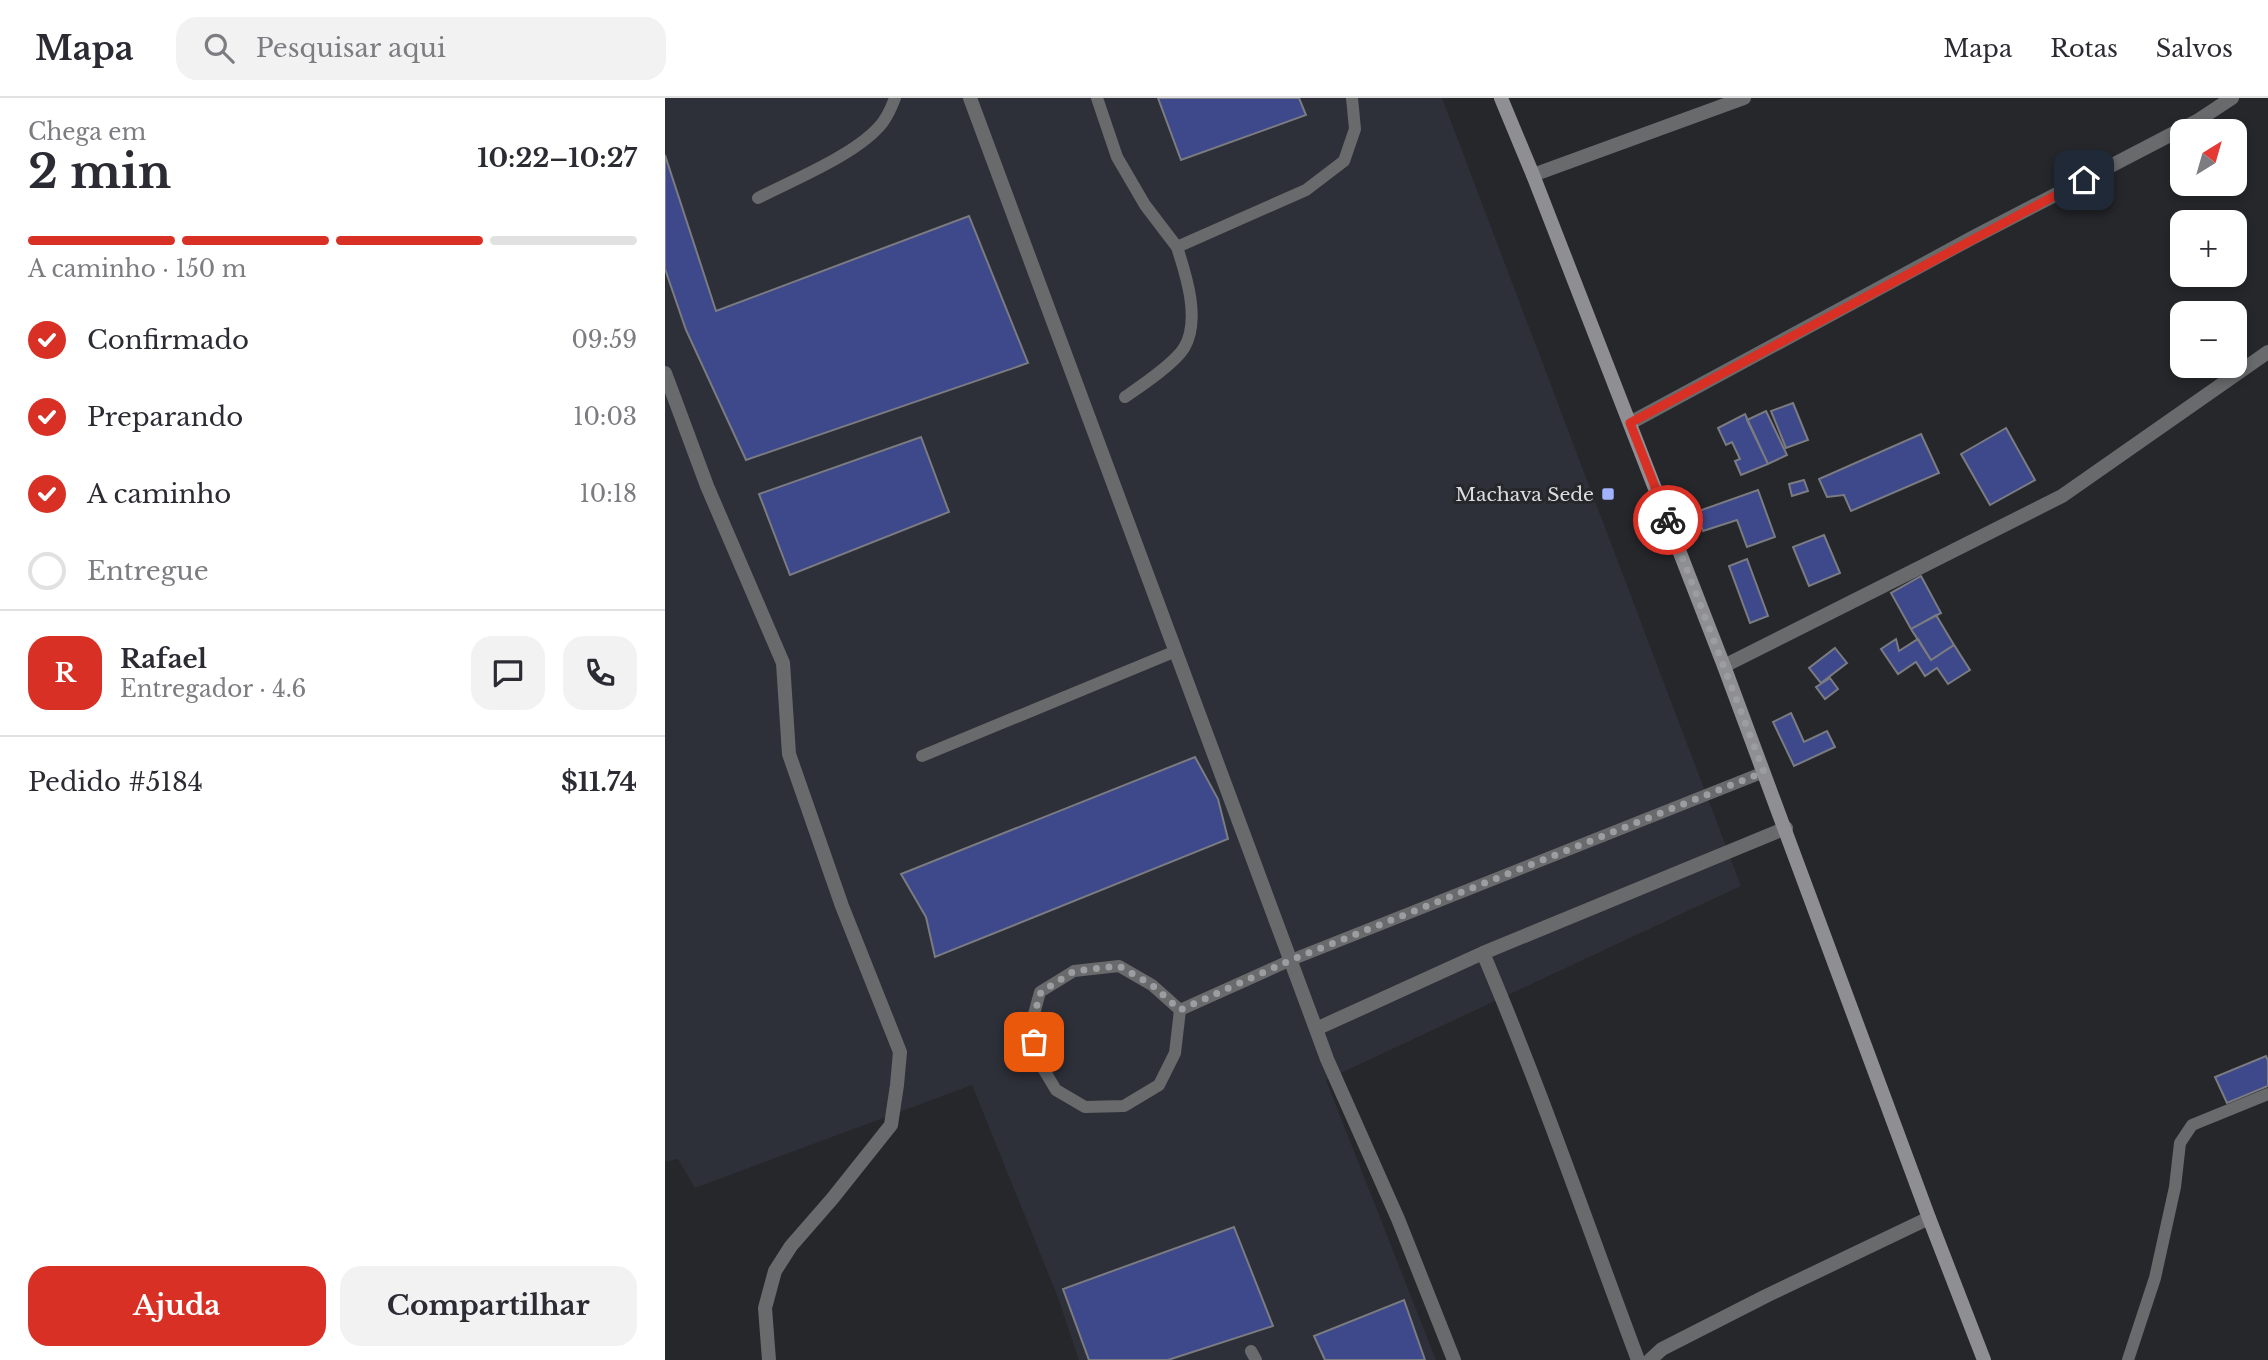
<!DOCTYPE html>
<html lang="pt">
<head>
<meta charset="utf-8">
<style>
	:root { --surface:#fff; --page:#f2f2f3; --text:#2b2b33; --muted:#7c7c81; --line:#e1e1e2; --accent:#d93025 }
	body { margin:0; font-family:"Libre Baskerville",serif; background:var(--page); color:var(--text); height:100vh; display:flex; flex-direction:column; font-size:26px; white-space:nowrap }
	* { box-sizing:border-box; margin:0 }
	p { font-size:23px; color:var(--muted) }
	.icon { flex:none; width:38px; height:38px; fill:none; stroke:currentColor; stroke-width:2; stroke-linecap:round; stroke-linejoin:round }
	.map { position:relative; flex:1; overflow:hidden }
	.details { display:flex; flex-direction:column; background:var(--surface); width:665px }
	.details>* { flex:none }
	.needle { width:46px; rotate:37deg }
	.buttons { position:absolute; left:1505px; top:21px; display:grid; gap:14px }
	.buttons a { display:grid; place-items:center; width:77px; height:77px; border-radius:14px; background:var(--surface); box-shadow:0 4px 10px #0003; font-size:35px }
	.pin { position:absolute; display:grid; place-items:center; width:60px; height:60px; color:#fff; margin:-30px; border-radius:14px; box-shadow:0 4px 10px #0006 }
	.courier { position:absolute; display:grid; place-items:center; width:70px; height:70px; margin:-35px; border:5px solid #d93025; border-radius:50%; background:#fff; color:#222; box-shadow:0 2px 9px #0007 }
	.overview em { font-style:normal; font-weight:700 }
	.overview div { display:flex; flex-direction:column-reverse }
	.overview { display:flex; align-items:center; justify-content:space-between; height:119px; padding:0 28px }
	h1 { font-size:46px; font-weight:700; line-height:52px }
	.bar { display:grid; grid-template-columns:repeat(4,1fr); gap:10px 7px; align-content:center; height:84px; padding:0 28px }
	.bar i { height:9px; border-radius:5px; background:var(--line) }
	.bar .on { background:var(--accent) }
	.bar p { grid-column:span 4 }
	.line { display:flex; align-items:center; gap:18px; padding:0 28px; border-top:2px solid var(--line) }
	.line div { flex:1 }
	.round { display:grid; place-items:center; flex:none; width:74px; height:74px; border-radius:21px; background:var(--page) }
	ol { padding:0 28px; list-style:none }
	li { display:flex; align-items:center; gap:21px; height:77px }
	li p { margin-inline-start:auto }
	li .icon { padding:7px; border-radius:50%; background:var(--accent); color:#fff; stroke-width:4 }
	li:last-child { color:var(--muted) }
	li i { width:38px; height:38px; border:4px solid var(--line); border-radius:50% }
	.button { display:flex; gap:14px; margin-top:auto; padding:14px 28px }
	.button a { flex:1; height:80px; border-radius:21px; background:var(--accent); color:#fff; font-size:28px; font-weight:700; line-height:80px; text-align:center }
	.button a+a { background:var(--page); color:var(--text) }
	header { display:flex; align-items:center; gap:42px; box-sizing:border-box; height:98px; padding:0 35px; background:var(--surface); border-bottom:2px solid var(--line) }
	header strong { font-size:33px }
	nav { display:flex; gap:38px; margin-inline-start:auto; font-size:24px }
	.search { width:490px; height:63px; background:var(--page); display:flex; align-items:center; gap:18px; box-sizing:border-box; padding:0 24px; border-radius:21px; color:var(--muted); font-size:26px }
	main { display:flex; flex:1; min-height:0 }
	.map>svg:first-child { display:block }
</style>
</head>
<body>
<header>
<strong>Mapa</strong>
<div class="search"><svg class="icon" aria-label="search" viewBox="0 0 24 24"><circle cx="10" cy="10" r="6"/><path d="M15 15l6 6"/></svg>Pesquisar aqui</div>
<nav><a>Mapa</a><a>Rotas</a><a>Salvos</a></nav>
</header>
<main>
<section class="details">
<div class="overview"><div><h1>2 min</h1><p>Chega em</p></div><em>10:22–10:27</em></div>
<div class="bar"><i class="on"></i><i class="on"></i><i class="on"></i><i></i><p>A caminho · 150 m</p></div>
<ol>
<li><svg class="icon" aria-label="check" viewBox="0 0 24 24"><path d="M5 12l5 5 9-10"/></svg>Confirmado<p>09:59</p></li>
<li><svg class="icon" aria-label="check" viewBox="0 0 24 24"><path d="M5 12l5 5 9-10"/></svg>Preparando<p>10:03</p></li>
<li><svg class="icon" aria-label="check" viewBox="0 0 24 24"><path d="M5 12l5 5 9-10"/></svg>A caminho<p>10:18</p></li>
<li><i></i>Entregue</li>
</ol>
<div class="line" style="height:126px"><b class="round" style="background:var(--accent);color:#fff">R</b><div><b>Rafael</b><p>Entregador · 4.6</p></div><a class="round"><svg class="icon" aria-label="chat" viewBox="0 0 24 24"><path d="M4 5h16v11H9l-5 4z"/></svg></a><a class="round"><svg class="icon" aria-label="phone" viewBox="0 0 24 24"><path d="M5 4h4l2 5-3 2q2 4 5 5l2-3 5 2v4C11 20 4 13 5 4z"/></svg></a></div>
<div class="line" style="height:91px"><div>Pedido #5184</div><b>$11.74</b></div>
<div class="button"><a>Ajuda</a><a>Compartilhar</a></div>
</section>
<div class="map">
<svg width="1603" height="1262" viewBox="0 0 1603 1262">
	<rect width="100%" height="100%" fill="#26272b"/>
	<!-- built -->
	<path fill="#2d3038" d="M0,0H777L1076,788L661,982L771,1262H414L394,1202L307,987L30,1090L13,1061L0,1064Z"/>
	<!-- building -->
	<path fill="#3d498a" stroke="#7b7c81" stroke-width="2" d="M493,0H634L641,17L516,62Z
		M0,57L51,213L304,118L363,265L81,362L21,232L0,171Z
		M1128,305L1143,342L1121,350L1106,313Z
		M1101,313L1122,357L1103,366L1082,322Z
		M1080,316L1103,366L1076,377L1070,363L1075,361L1067,344L1061,347L1053,330Z
		M1341,330L1370,382L1325,407L1296,356Z
		M1256,336L1274,375L1186,413L1179,397L1162,399L1154,381Z
		M256,339L284,414L125,477L94,396Z
		M1139,382L1143,393L1127,398L1124,386Z
		M1093,392L1110,439L1082,449L1072,422L1038,433L1031,414Z
		M1159,437L1175,475L1144,488L1128,449Z
		M1082,461L1103,518L1085,525L1064,468Z
		M1256,478L1276,515L1246,531L1226,495Z
		M1271,517L1289,547L1266,562L1246,531Z
		M1231,541L1234,553L1253,541L1266,562L1289,547L1305,572L1283,586L1272,570L1260,578L1251,564L1233,576L1216,551Z
		M1170,550L1182,565L1156,585L1144,570Z
		M1165,580L1173,591L1160,601L1151,589Z
		M1126,615L1139,644L1162,633L1170,649L1129,668L1108,624Z
		M530,659L553,701L563,741L270,859L261,819L236,776Z
		M1601,958L1603,963V988L1562,1005L1550,979Z
		M569,1129L608,1228L503,1262H424L398,1191Z
		M739,1202L760,1262H660L649,1238Z"/>
	<g fill="none" stroke-linecap="round" stroke-linejoin="round">
		<!-- service -->
		<path stroke="#696a6c" stroke-width="12" d="M432,0L452,59L480,107L512,149
			M93,100C128,82 195,55 218,24C223,17 227,8 230,0
			M460,299C476,288 509,266 519,250C536,222 521,177 512,149L641,92L679,63L690,31L687,0
			M257,658L511,553
			M454,868L487,887L515,912L510,955L494,987L459,1008L420,1009L391,992L373,962L366,927L375,894L409,873Z
			M515,912L626,862L1099,674
			M586,1253L591,1262
			M1463,1262L1490,1180L1510,1089L1515,1045L1527,1027L1603,996"/>
		<!-- minor -->
		<path stroke="#696a6c" stroke-width="14" d="M305,0L651,931
			M868,77L1079,0
			M0,275L42,388L118,565L124,656L177,808L235,954L232,987L226,1027L167,1101L126,1148L110,1173L100,1210L104,1262
			M965,325L1307,140L1532,23L1567,0
			M1059,568L1397,398L1603,254
			M818,855C875,989 922,1126 973,1262
			M789,1262L733,1121L662,961L651,931L818,855L1121,730
			M985,1262L997,1251L1101,1198L1264,1120"/>
		<!-- secondary -->
		<path stroke="#8f8f93" stroke-width="14" d="M836,0L868,77L1059,568L1264,1120L1319,1262"/>
	</g>
	<g fill="none" stroke-linecap="round" stroke-linejoin="round">
		<!-- done -->
		<path stroke="#9c9da0" stroke-width="7" stroke-dasharray="0 12.6" d="M369,944L366,927L376,894L409,873L454,868L487,887L515,912L626,862L1099,674L1003,422"/>
		<!-- route -->
		<path stroke="#d93025" stroke-width="9" d="M1003,422L965,325L1419,82"/>
	</g>
	<!-- markers -->
	<rect fill="#a1b3fd" stroke="#26272b" stroke-width="2.5" x="936" y="389" width="14" height="14" rx="3.5"/>
	<g text-anchor="middle" dominant-baseline="central" stroke-width="6" stroke-linejoin="round" paint-order="stroke">
		<!-- poi labels -->
		<g font-size="19" fill="#dcdddf" stroke="#26272b" text-anchor="end">
			<text x="929" y="396">Machava Sede</text>
		</g>
	</g>
</svg>
<div class="buttons">
<a><svg class="needle" viewBox="-14 -14 28 28"><path d="M0-13l5 13h-10z" fill="#e53935"/><path d="M0 13l5-13h-10z" fill="#7c7c81"/></svg></a>
<a>+</a>
<a>−</a>
</div>
<div class="pin" style="left:369px;top:944px;background:#ea580c"><svg class="icon" aria-label="bag" viewBox="0 0 24 24"><path d="M5 8h14l-1 12H6zM9 8a3 3 0 0 1 6 0"/></svg></div>
<div class="pin" style="left:1419px;top:82px;background:#1f2937"><svg class="icon" aria-label="home" viewBox="0 0 24 24"><path d="M3 11l9-7 9 7M6 9v11h12V9"/></svg></div>
<div class="courier" style="left:1003px;top:422px"><svg class="icon" aria-label="bike" viewBox="0 0 24 24"><circle cx="6" cy="16" r="4"/><circle cx="18" cy="16" r="4"/><path d="M6 16l4-8h5l3 8M10 8l3 8H6M13 5h3"/></svg></div>
</div>
</main>
</body>
</html>
